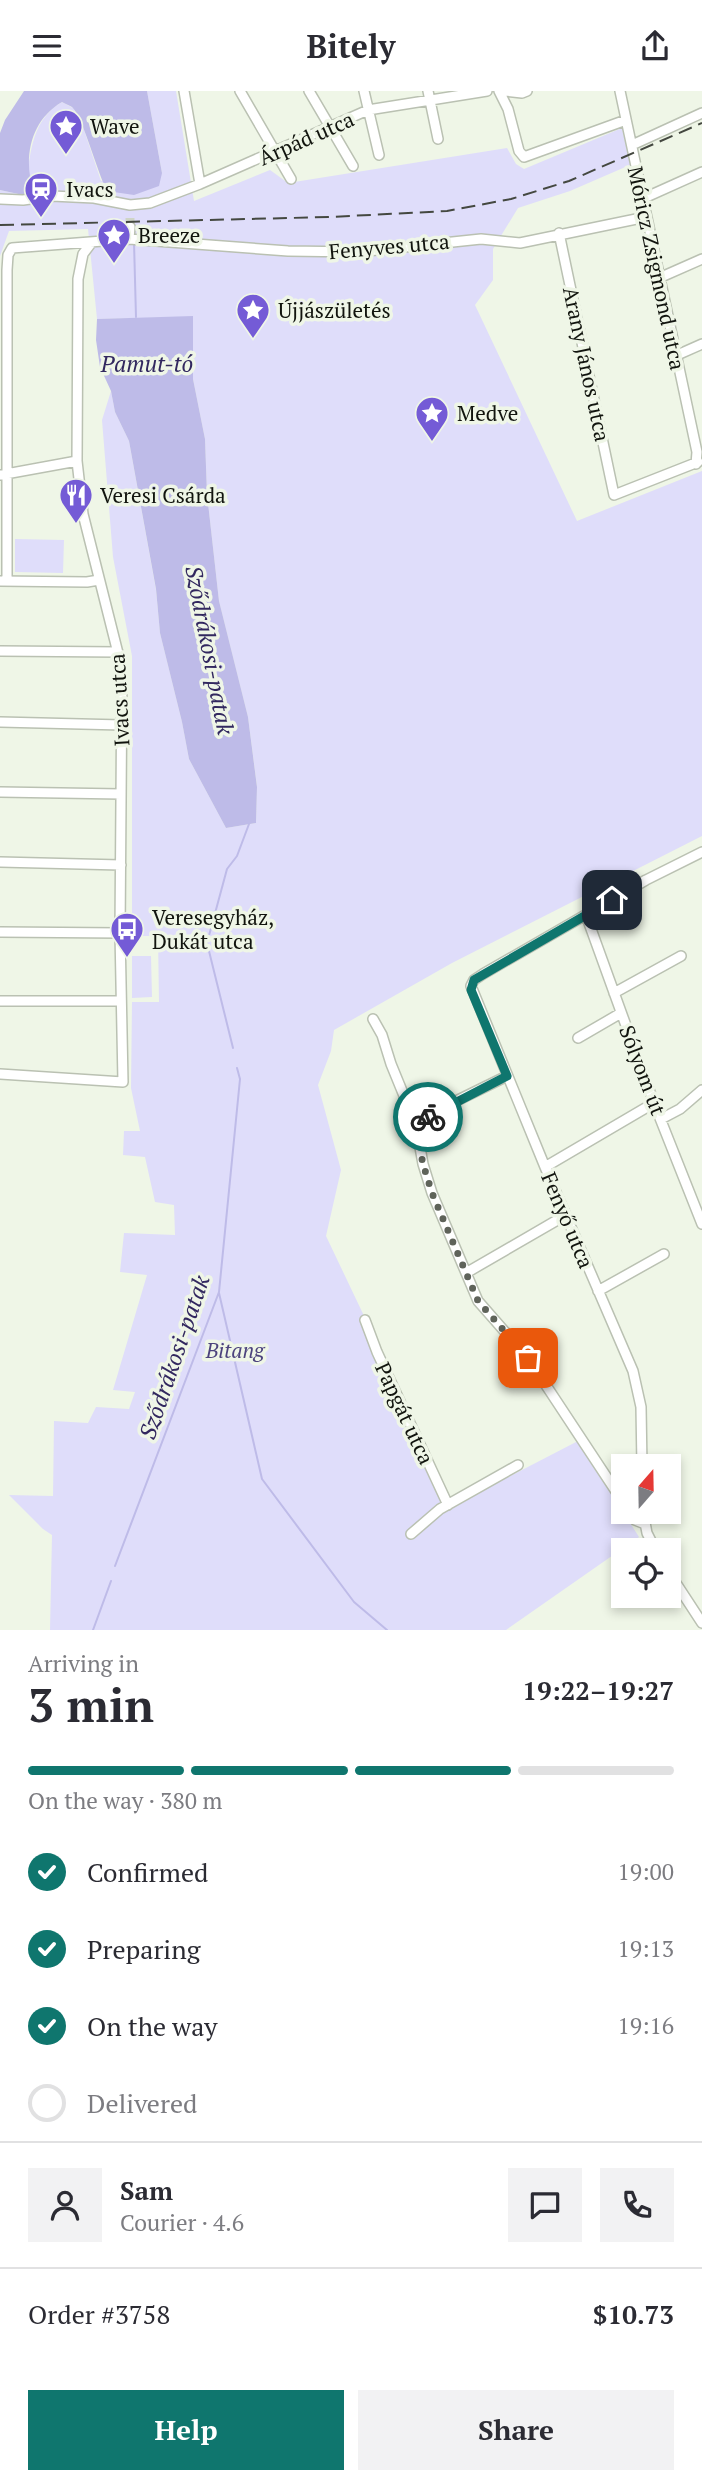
<!DOCTYPE html>
<html lang="en">
<head>
<meta charset="utf-8">
<style>
	:root { --surface:#fff; --page:#f2f2f3; --text:#2b2b33; --muted:#7c7c81; --line:#e1e1e2; --accent:#0f766e }
	body { margin:0; font-family:"PT Serif",serif; background:var(--page); color:var(--text); height:100vh; display:flex; flex-direction:column; font-size:26px; white-space:nowrap }
	* { box-sizing:border-box; margin:0 }
	p { font-size:23px; color:var(--muted) }
	.icon { flex:none; width:38px; height:38px; fill:none; stroke:currentColor; stroke-width:2; stroke-linecap:round; stroke-linejoin:round }
	.map { position:relative; height:1539px; overflow:hidden }
	.details { display:flex; flex-direction:column; background:var(--surface); flex:1 }
	.details>* { flex:none }
	.needle { width:46px; rotate:20deg }
	.tools { position:absolute; left:611px; top:1363px; display:grid; gap:14px }
	.tools a { display:grid; place-items:center; width:70px; height:70px; border-radius:0px; background:var(--surface); box-shadow:0 4px 10px #0003; font-size:35px }
	.pin { position:absolute; display:grid; place-items:center; width:60px; height:60px; color:#fff; margin:-30px; border-radius:14px; box-shadow:0 4px 10px #0006 }
	.courier { position:absolute; display:grid; place-items:center; width:70px; height:70px; margin:-35px; border:5px solid #0f766e; border-radius:50%; background:#fff; color:#222; box-shadow:0 2px 9px #0007 }
	.headline em { font-style:normal; font-weight:700 }
	.headline div { display:flex; flex-direction:column-reverse }
	.headline { display:flex; align-items:center; justify-content:space-between; height:119px; padding:0 28px }
	h1 { font-size:46px; font-weight:700; line-height:52px }
	.bar { display:grid; grid-template-columns:repeat(4,1fr); gap:10px 7px; align-content:center; height:84px; padding:0 28px }
	.bar i { height:9px; border-radius:5px; background:var(--line) }
	.bar .on { background:var(--accent) }
	.bar p { grid-column:span 4 }
	.line { display:flex; align-items:center; gap:18px; padding:0 28px; border-top:2px solid var(--line) }
	.line div { flex:1 }
	.round { display:grid; place-items:center; flex:none; width:74px; height:74px; border-radius:0px; background:var(--page) }
	ol { padding:0 28px; list-style:none }
	li { display:flex; align-items:center; gap:21px; height:77px }
	li p { margin-inline-start:auto }
	li .icon { padding:7px; border-radius:50%; background:var(--accent); color:#fff; stroke-width:4 }
	li:last-child { color:var(--muted) }
	li i { width:38px; height:38px; border:4px solid var(--line); border-radius:50% }
	.action { display:flex; gap:14px; margin-top:auto; padding:14px 28px }
	.action a { flex:1; height:80px; border-radius:0px; background:var(--accent); color:#fff; font-size:28px; font-weight:700; line-height:80px; text-align:center }
	.action a+a { background:var(--page); color:var(--text) }
	header { display:flex; justify-content:space-between; align-items:center; height:91px; padding:0 28px; background:var(--surface); font-size:32px; font-weight:700 }
	.map>svg:first-child { display:block }
</style>
</head>
<body>
<header><svg class="icon" aria-label="menu" viewBox="0 0 24 24"><path d="M4 6h16M4 12h16M4 18h16"/></svg>Bitely<svg class="icon" aria-label="share" viewBox="0 0 24 24"><path d="M12 15V3M7 8l5-5 5 5M5 13v7h14v-7"/></svg></header>
<div class="map">
<svg width="702" height="1539" viewBox="0 0 702 1539">
	<rect width="100%" height="100%" fill="#eff6e7"/>
	<!-- green -->
	<path fill="#dfddfa" d="M147,0H176L194,110L270,79L288,92L507,57L516,73L524,78L622,37L630,74L570,100L518,117L493,158V189L475,214L577,430L702,380V745L452,872L334,939L331,960L318,994L341,1079L326,1145L454,1414L578,1350L639,1446L506,1539H50L52,1444L43,1438L9,1404L53,1405L54,1330L88,1332L96,1316L129,1318L135,1301L113,1299L147,1184L120,1181L124,1142L175,1144L174,1114L155,1111L145,1066L123,1064L124,1040H140L131,997L132,911H159L158,845H132V565L113,466L102,329L111,300L115,321L129,350L156,499L160,542L182,631L189,668L226,737L256,732L257,695L248,626L219,510L207,403L205,348L193,288V226L97,228L88,138L9,140L0,165V99L23,104C32,69 27,32 62,11L73,17L81,30L101,90L162,82Z
		M15,448L64,449L63,482L15,481Z
		M151,865L152,906L132,907V865Z"/>
	<!-- water -->
	<path fill="#bebbe8" d="M24,0H147L162,82L159,95L134,104L107,100C97,81 83,26 72,16C69,14 65,13 62,11C31,29 23,66 33,98L23,104L0,99V42L5,29Z
		M193,225V288L205,348L207,403L219,510L248,626L257,696L256,732L226,737L189,668L182,631L160,542L156,498L129,350L115,321L111,300L100,276L96,249L97,228Z"/>
	<g fill="none" stroke-linecap="round" stroke-linejoin="round">
		<!-- stream -->
		<path stroke="#bebbe8" stroke-width="2" d="M134,151L136,226
			M233,957L207,852L227,778L237,765L249,733
			M219,1202L262,1388L354,1511L387,1539
			M115,1475L219,1201L240,988L237,977
			M93,1539L111,1490"/>
		<!-- minor-tunnel -->
		<path stroke="#ced4c6" stroke-width="9" stroke-dasharray="9 4.5" stroke-linecap="butt" d="M130,136V123"/>
		<defs>
			<path id="minor" d="M184,0L200,93
				M240,0L291,88
				M309,0L353,75
				M364,0L379,64
				M428,0L438,48
				M499,0L508,18L519,60L524,66L626,29
				M505,0L522,2L527,0
				M620,0L697,361L696,373
				M632,54L702,22
				M0,108L23,109L52,105L94,107L130,114L150,112L200,93L368,19L487,0
				M642,108L702,81
				M559,142L614,404L698,371
				M129,148L130,136
				M659,187L702,168
				M675,265L702,253
				M0,384L77,370
				M0,490L87,491L99,489
				M7,490V179L8,164L12,157L129,148L288,160L358,161L481,148L520,152L646,126
				M0,560L118,561
				M0,631L122,634
				M0,701L121,703
				M0,771L121,774
				M586,824L654,1012L702,1133
				M0,841L120,842
				M614,902L681,865
				M0,910H120
				M373,928L382,944L391,973L416,1034L450,1013L507,985
				M578,947L621,922
				M0,983L123,991L120,842L122,578L83,423L77,370L78,188L83,163L92,151
				M661,1028L680,1018L702,999
				M416,1034L423,1073L432,1102L478,1210L528,1267L623,1411
				M545,1076L654,1012
				M466,1182L566,1124
				M598,1200L664,1163
				M365,1229L377,1261L448,1414
				M642,1376L641,1316L633,1280L545,1076L471,895L474,889L483,883L646,789L702,761
				M629,1421L635,1429L645,1433
				M643,1421L647,1442L656,1460
				M411,1443L440,1418L518,1374
				M668,1480L702,1532"/>
		</defs>
		<!-- minor casing -->
		<use href="#minor" stroke="#bac1b2" stroke-width="12"/>
		<!-- minor -->
		<use href="#minor" stroke="#fff" stroke-width="9"/>
		<!-- rail -->
		<path stroke="#444840" stroke-width="2" stroke-dasharray="14 7" stroke-linecap="butt" d="M0,134L330,126L447,120L511,108L569,90L702,32"/>
	</g>
	<g fill="none" stroke-linecap="round" stroke-linejoin="round">
		<!-- done -->
		<path stroke="#5f635a" stroke-width="7" stroke-dasharray="0 12.6" d="M428,1026L415,1034L423,1073L432,1102L478,1210L528,1267"/>
		<!-- route -->
		<path stroke="#0f766e" stroke-width="9" d="M428,1026L507,985L471,899L474,889L612,809"/>
	</g>
	<!-- icons -->
	<defs>
		<symbol id="sight-pin" viewBox="-11 -11 22 30"><path d="M0 17L-7.5 6A9.5 9.5 0 1 1 7.5 6Z" fill="#745bd6" stroke="#eff6e7"/><path d="M0-6L1.8-2.2L6-1.7L2.9 1.2L3.7 5.4L0 3.3L-3.7 5.4L-2.9 1.2L-6-1.7L-1.8-2.2Z" fill="#fff"/></symbol>
		<symbol id="station-pin" viewBox="-11 -11 22 30"><path d="M0 17L-7.5 6A9.5 9.5 0 1 1 7.5 6Z" fill="#745bd6" stroke="#eff6e7"/><path d="M-3-6H3Q5-6 5-4V2Q5 4 3 4L4.5 6H3L1.5 4h-3L-3 6H-4.5L-3 4Q-5 4-5 2V-4Q-5-6-3-6ZM-3.5-4v3h7v-3ZM-3.5 1v1.5H-2V1ZM2 1v1.5H3.5V1Z" fill="#fff"/></symbol>
		<symbol id="restaurant-pin" viewBox="-11 -11 22 30"><path d="M0 17L-7.5 6A9.5 9.5 0 1 1 7.5 6Z" fill="#745bd6" stroke="#eff6e7"/><path d="M-5-6h1v4h1v-4h1v4h1v-4h1v5L-1.5 .5V6h-2V.5L-5-1ZM5-6V6H3V1.5H1.5Q1.5-4 5-6Z" fill="#fff"/></symbol>
		<symbol id="bus-pin" viewBox="-11 -11 22 30"><path d="M0 17L-7.5 6A9.5 9.5 0 1 1 7.5 6Z" fill="#745bd6" stroke="#eff6e7"/><path d="M-5-6H5V4H4V6H2V4H-2V6H-4V4H-5ZM-3.5-4V0h7V-4ZM-3.5 1.2v1.5H-2V1.2ZM2 1.2v1.5H3.5V1.2Z" fill="#fff"/></symbol>
	</defs>
	<g fill-rule="evenodd">
		<use href="#sight-pin" x="47" y="16" width="38" height="52"/>
		<use href="#station-pin" x="22" y="79" width="38" height="52"/>
		<use href="#sight-pin" x="95" y="125" width="38" height="52"/>
		<use href="#sight-pin" x="234" y="200" width="38" height="52"/>
		<use href="#sight-pin" x="413" y="303" width="38" height="52"/>
		<use href="#restaurant-pin" x="57" y="385" width="38" height="52"/>
		<use href="#bus-pin" x="108" y="819" width="38" height="52"/>
	</g>
	<g text-anchor="middle" dominant-baseline="central" stroke-width="7" stroke-linejoin="round" paint-order="stroke">
		<!-- poi labels -->
		<g font-size="21" fill="#11140e" stroke="#eff6e7" text-anchor="start">
			<text x="90" y="35">Wave</text>
			<text x="66" y="98">Ivacs</text>
			<text x="138" y="144">Breeze</text>
			<text x="278" y="219">Újjászületés</text>
			<text x="457" y="322">Medve</text>
			<text x="100" y="404">Veresi Csárda</text>
			<text x="152" y="826">Veresegyház,<tspan x="152" dy="24">Dukát utca</tspan></text>
		</g>
		<!-- street labels -->
		<g font-size="21" fill="#11140e" stroke="#eff6e7">
			<text transform="translate(306 47) rotate(-24)">Árpád utca</text>
			<text transform="translate(389 155) rotate(-5)">Fenyves utca</text>
			<text transform="translate(657 177) rotate(78)">Móricz Zsigmond utca</text>
			<text transform="translate(587 273) rotate(78)">Arany János utca</text>
			<text transform="translate(119 609) rotate(-93)">Ivacs utca</text>
			<text transform="translate(643 979) rotate(69)">Sólyom út</text>
			<text transform="translate(568 1129) rotate(67)">Fenyő utca</text>
			<text transform="translate(405 1322) rotate(65)">Papgát utca</text>
		</g>
		<!-- park labels -->
		<g font-size="21" font-style="italic" fill="#4c437d" stroke="#eff6e7">
			<text x="235" y="1259">Bitang</text>
		</g>
		<!-- water labels -->
		<g font-size="23" font-style="italic" fill="#32285f" stroke="#eff6e7">
			<text x="147" y="272">Pamut-tó</text>
			<text transform="translate(210 559) rotate(79)">Sződrákosi-patak</text>
			<text transform="translate(174 1266) rotate(-71)">Sződrákosi-patak</text>
		</g>
	</g>
</svg>
<div class="tools">
<a><svg class="needle" viewBox="-14 -14 28 28"><path d="M0-13l5 13h-10z" fill="#e53935"/><path d="M0 13l5-13h-10z" fill="#7c7c81"/></svg></a>
<a><svg class="icon" aria-label="locate" viewBox="0 0 24 24"><circle cx="12" cy="12" r="6"/><path d="M12 2v4M12 18v4M2 12h4M18 12h4"/></svg></a>
</div>
<div class="pin" style="left:528px;top:1267px;background:#ea580c"><svg class="icon" aria-label="bag" viewBox="0 0 24 24"><path d="M5 8h14l-1 12H6zM9 8a3 3 0 0 1 6 0"/></svg></div>
<div class="pin" style="left:612px;top:809px;background:#1f2937"><svg class="icon" aria-label="home" viewBox="0 0 24 24"><path d="M3 11l9-7 9 7M6 9v11h12V9"/></svg></div>
<div class="courier" style="left:428px;top:1026px"><svg class="icon" aria-label="bike" viewBox="0 0 24 24"><circle cx="6" cy="16" r="4"/><circle cx="18" cy="16" r="4"/><path d="M6 16l4-8h5l3 8M10 8l3 8H6M13 5h3"/></svg></div>
</div>
<section class="details">
<div class="headline"><div><h1>3 min</h1><p>Arriving in</p></div><em>19:22–19:27</em></div>
<div class="bar"><i class="on"></i><i class="on"></i><i class="on"></i><i></i><p>On the way · 380 m</p></div>
<ol>
<li><svg class="icon" aria-label="check" viewBox="0 0 24 24"><path d="M5 12l5 5 9-10"/></svg>Confirmed<p>19:00</p></li>
<li><svg class="icon" aria-label="check" viewBox="0 0 24 24"><path d="M5 12l5 5 9-10"/></svg>Preparing<p>19:13</p></li>
<li><svg class="icon" aria-label="check" viewBox="0 0 24 24"><path d="M5 12l5 5 9-10"/></svg>On the way<p>19:16</p></li>
<li><i></i>Delivered</li>
</ol>
<div class="line" style="height:126px"><a class="round"><svg class="icon" aria-label="person" viewBox="0 0 24 24"><circle cx="12" cy="8" r="4"/><path d="M4 21q1-7 8-7t8 7"/></svg></a><div><b>Sam</b><p>Courier · 4.6</p></div><a class="round"><svg class="icon" aria-label="chat" viewBox="0 0 24 24"><path d="M4 5h16v11H9l-5 4z"/></svg></a><a class="round"><svg class="icon" aria-label="phone" viewBox="0 0 24 24"><path d="M5 4h4l2 5-3 2q2 4 5 5l2-3 5 2v4C11 20 4 13 5 4z"/></svg></a></div>
<div class="line" style="height:91px"><div>Order #3758</div><b>$10.73</b></div>
<div class="action"><a>Help</a><a>Share</a></div>
</section>
</body>
</html>
